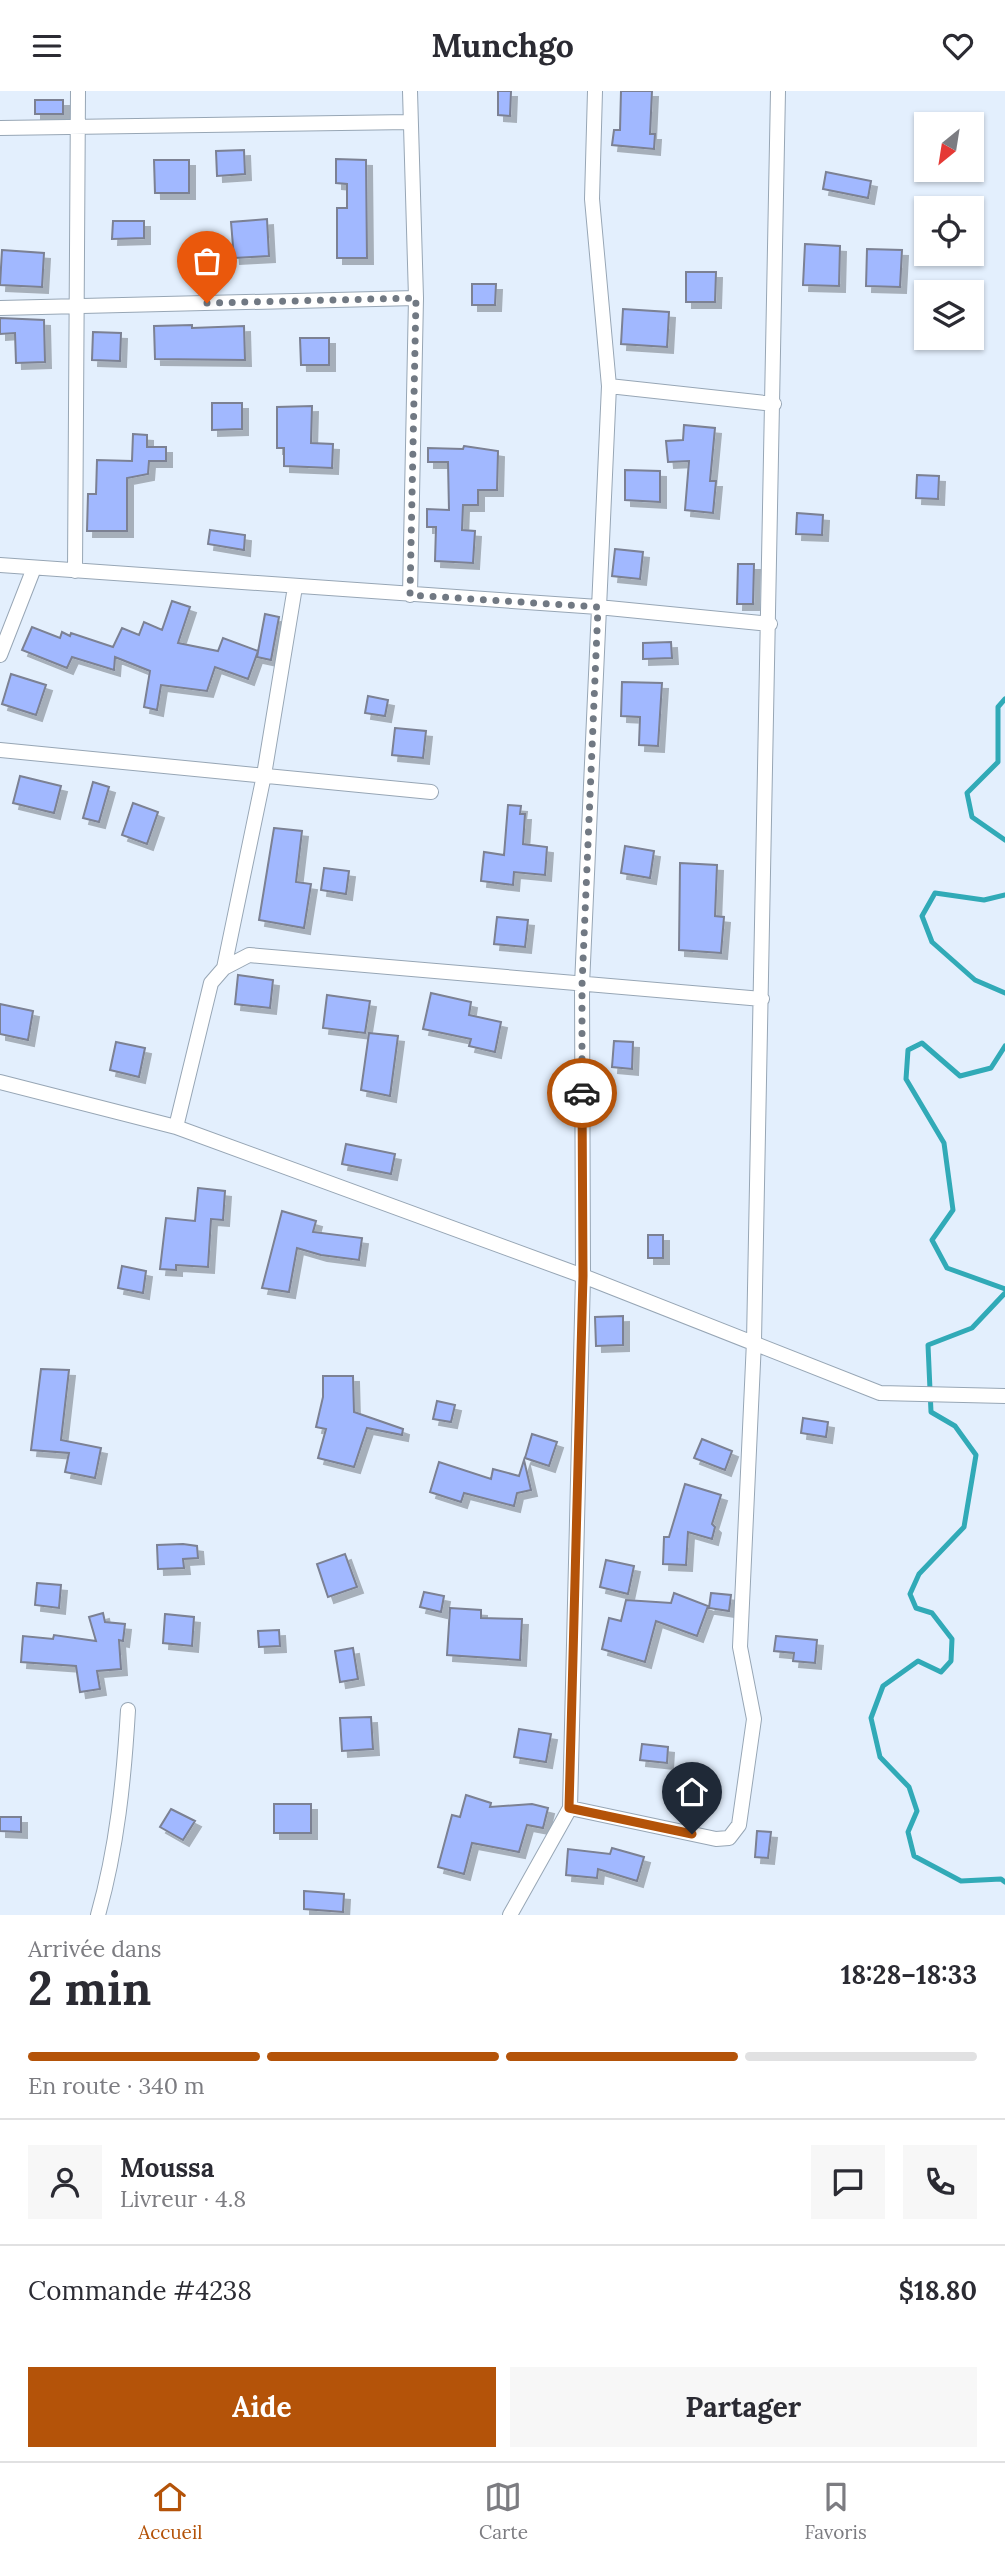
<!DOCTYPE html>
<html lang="fr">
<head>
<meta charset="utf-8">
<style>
	:root { --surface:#fff; --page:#f7f7f7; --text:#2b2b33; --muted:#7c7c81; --line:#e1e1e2; --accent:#b45309 }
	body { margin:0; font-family:Lora,serif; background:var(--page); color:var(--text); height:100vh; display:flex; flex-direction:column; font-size:26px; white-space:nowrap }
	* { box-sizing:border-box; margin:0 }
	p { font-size:23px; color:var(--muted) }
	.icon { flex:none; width:38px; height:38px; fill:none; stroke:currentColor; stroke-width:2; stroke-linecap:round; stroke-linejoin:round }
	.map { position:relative; height:1824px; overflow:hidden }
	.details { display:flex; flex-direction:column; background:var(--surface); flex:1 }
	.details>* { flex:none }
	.needle { width:46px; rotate:210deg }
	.controls { position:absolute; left:914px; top:21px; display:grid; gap:14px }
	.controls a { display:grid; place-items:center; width:70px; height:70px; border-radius:0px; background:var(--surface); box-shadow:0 2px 5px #0004; font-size:35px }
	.pin { position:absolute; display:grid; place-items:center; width:60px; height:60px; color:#fff; margin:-72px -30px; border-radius:50% 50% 50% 0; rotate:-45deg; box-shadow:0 0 7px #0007 }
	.pin .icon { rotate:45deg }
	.courier { position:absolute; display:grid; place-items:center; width:70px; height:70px; margin:-35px; border:5px solid #b45309; border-radius:50%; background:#fff; color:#222; box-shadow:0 2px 9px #0007 }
	.summary em { font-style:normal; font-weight:800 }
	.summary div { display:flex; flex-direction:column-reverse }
	.summary { display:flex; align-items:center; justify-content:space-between; height:119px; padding:0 28px }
	h1 { font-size:46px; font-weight:800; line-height:52px }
	.bar { display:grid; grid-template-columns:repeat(4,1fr); gap:10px 7px; align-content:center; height:84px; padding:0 28px }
	.bar i { height:9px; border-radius:5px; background:var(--line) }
	.bar .on { background:var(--accent) }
	.bar p { grid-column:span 4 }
	.line { display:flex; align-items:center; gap:18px; padding:0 28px; border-top:2px solid var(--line) }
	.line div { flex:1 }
	.round { display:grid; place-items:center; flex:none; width:74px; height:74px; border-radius:0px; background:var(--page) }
	.cta { display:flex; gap:14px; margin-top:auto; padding:14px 28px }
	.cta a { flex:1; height:80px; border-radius:0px; background:var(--accent); color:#fff; font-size:28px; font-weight:800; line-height:80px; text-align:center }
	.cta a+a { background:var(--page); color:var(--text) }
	header { display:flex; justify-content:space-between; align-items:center; height:91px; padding:0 28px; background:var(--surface); font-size:32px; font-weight:800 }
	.tab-bar { display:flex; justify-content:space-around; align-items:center; height:98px; border-top:2px solid var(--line); background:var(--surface); font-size:19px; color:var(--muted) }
	.tab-bar a { display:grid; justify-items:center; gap:4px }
	.tab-bar .on { color:var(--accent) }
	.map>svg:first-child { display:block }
</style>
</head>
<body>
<header><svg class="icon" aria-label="menu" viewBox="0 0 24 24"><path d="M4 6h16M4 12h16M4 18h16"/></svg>Munchgo<svg class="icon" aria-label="heart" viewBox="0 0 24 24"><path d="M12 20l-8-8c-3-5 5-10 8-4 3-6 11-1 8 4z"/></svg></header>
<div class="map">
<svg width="1005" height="1824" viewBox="0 0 1005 1824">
	<defs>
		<filter id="shadow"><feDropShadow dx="6" dy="6" stdDeviation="0" flood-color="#0004"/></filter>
	</defs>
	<rect width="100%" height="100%" fill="#e3effd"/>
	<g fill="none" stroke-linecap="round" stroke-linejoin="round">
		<!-- stream -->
		<path stroke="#31aab7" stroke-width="5" d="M1005,608L998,616V671L967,702L972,726L1005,749
			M1005,804L984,809L935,802L922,825L932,851L975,889L1005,902
			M1005,955L991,977L960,985L922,952L908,959L906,988L944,1052L953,1119L932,1149L947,1177L1005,1198
			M1005,1202L972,1237L928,1254L931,1321L955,1335L976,1364L964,1436L919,1483L910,1503L916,1517L932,1522L952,1548L951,1570L941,1581L918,1570L883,1595L871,1627L880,1666L909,1696L917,1720L908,1741L914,1765L961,1790L1001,1788L1005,1791"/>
	</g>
	<!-- building -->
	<path fill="#a1b8ff" stroke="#7b8193" stroke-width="2" filter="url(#shadow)" d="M498,0H511L510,25L498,24Z
		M621,0H652L650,43H655L654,58L612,54L614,39H620Z
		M35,9H63V23H35Z
		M244,59L245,83L217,85L216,60Z
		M336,68L366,69L367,167H337V117H347V93L336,92Z
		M154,69H189V102H155Z
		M826,81L871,90L868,107L823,98Z
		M267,128L269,165L234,167L231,131Z
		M113,130H144V147L112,148Z
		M805,153L840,155L839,195L803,194Z
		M867,158L902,159L900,196L866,195Z
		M2,159L44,162L42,196L0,194Z
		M686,181H716L715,211H686Z
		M472,193H496L495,214H472Z
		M623,218L669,221L667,256L621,253Z
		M0,227L44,229L45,271L16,272L15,242L0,243Z
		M192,234V237L244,235L245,269L155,268L154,235Z
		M93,241L121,242L120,270L92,269Z
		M300,247H329V274H301Z
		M212,312H242V338L212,339Z
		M312,315L311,352L333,353L332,377L284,375V357H277V316Z
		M684,334L715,337L710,390H716L713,422L685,419L689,370L668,371L666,350L683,349Z
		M133,343L147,344V356H166V370H149L148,383L127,387V440H87L88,403H96L97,369L132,370Z
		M464,355L498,360L497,399H478V414H463L462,439L475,440L473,472L435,470L436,436H427V418L449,419L448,371H428V357L463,358Z
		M625,379L660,380V411L625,409Z
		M917,384L939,385L938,408L916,407Z
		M797,422L823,424L822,444L796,443Z
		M210,439L245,444L244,459L208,453Z
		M615,458L643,461L640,488L612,485Z
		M738,473H754L753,513H737Z
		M172,510L190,516L178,552L218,560L223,547L258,560L248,588L215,576L207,600L161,594L157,619L144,616L150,580L115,566L114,579L72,566L67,577L22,559L32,536L60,547L62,541L70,545L71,542L113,556L122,537L139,544L144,531L162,539Z
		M265,523L279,526L271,569L257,566Z
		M671,551L672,567L643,568V552Z
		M11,583L46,594L36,624L2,613Z
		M622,591L662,592L658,655L639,654L640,626L621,625Z
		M368,605L388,609L385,625L365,622Z
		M395,637L426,640L423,667L392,664Z
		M20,685L61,695L54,722L13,712Z
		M93,691L109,696L99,731L83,727Z
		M133,712L158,721L147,753L122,744Z
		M508,714L521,715L520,723H525L523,753L547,756L545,784L514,781L513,794L481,790L484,761L504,764Z
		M274,737L302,740L296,791L311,793L304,837L259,829Z
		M625,755L654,760L650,787L621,782Z
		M680,772L717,774L715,825L724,826L721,862L679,859Z
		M324,777L349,780L346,803L321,799Z
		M497,826L528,829L525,856L494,853Z
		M238,884L273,889L270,917L235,913Z
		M431,902L471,911L469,924L501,931L495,961L469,955L471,948L423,938Z
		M327,904L370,910L365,942L323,937Z
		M0,913L33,920L28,949L0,943Z
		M369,942L398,945L390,1005L361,999Z
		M614,950L633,951L632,978L612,976Z
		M116,951L145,957L139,986L110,979Z
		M346,1053L395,1063L391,1083L342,1073Z
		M198,1097L225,1100L223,1129L211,1128L208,1176L176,1174V1179L160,1178L166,1127L195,1130Z
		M282,1120L316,1130L313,1141L362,1147L359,1169L321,1164L297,1157L289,1201L262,1197Z
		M648,1144H663V1167H648Z
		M122,1175L146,1180L143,1202L118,1197Z
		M623,1225V1254L596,1255L595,1226Z
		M41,1278L69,1279L61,1349L101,1357L95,1387L65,1381L69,1362L31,1359Z
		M323,1285H353L354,1321L403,1338L402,1344L367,1337L354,1376L318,1367L326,1338L316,1336L323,1306Z
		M437,1310L455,1314L451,1331L433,1328Z
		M803,1327L828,1331L826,1346L801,1342Z
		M532,1343L557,1351L549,1375L525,1367Z
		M702,1348L732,1360L725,1379L694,1367Z
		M524,1369L531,1399L517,1402L514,1415L464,1402L461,1411L430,1401L439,1371L491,1388L493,1378L519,1385Z
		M685,1393L721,1404L712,1433L715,1436L712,1448L688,1441L686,1474L663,1473L664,1446H669Z
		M183,1453L197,1455L198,1467L183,1468L184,1477L158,1478L157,1454Z
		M345,1463L357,1496L328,1506L317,1473Z
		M606,1469L634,1475L628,1503L600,1496Z
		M37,1492L61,1494L59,1517L35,1514Z
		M424,1501L444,1505L441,1521L420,1516Z
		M674,1502L708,1515L697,1545L656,1530L645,1571L602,1558L609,1527L621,1530L626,1509L671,1512Z
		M711,1502L731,1504L729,1520L709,1517Z
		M450,1517L481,1519V1527L522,1528L520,1569L447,1564Z
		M103,1522L105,1531L125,1533L123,1550L119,1549L121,1578L97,1580L100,1598L80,1601L76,1575L21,1571L23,1545L53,1548L54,1544L96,1550L89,1526Z
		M165,1523L194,1526L192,1555L163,1552Z
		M279,1539L280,1555L259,1556L258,1540Z
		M776,1545L817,1549L815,1572L793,1570L794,1562L774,1560Z
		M353,1557L358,1588L340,1591L335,1560Z
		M371,1626L373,1658L342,1660L340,1627Z
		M519,1638L551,1643L546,1671L514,1666Z
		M642,1653L668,1656L667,1672L640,1669Z
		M466,1704L491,1712L490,1716L532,1713L548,1717L543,1737L527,1734L519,1761L472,1752L464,1783L438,1776L452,1724L460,1726Z
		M274,1713H311V1742H274Z
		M171,1718L195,1730L183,1749L160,1736Z
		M0,1726H21V1741L0,1740Z
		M757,1740L771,1741L768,1767L755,1766Z
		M612,1757L644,1766L637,1790L598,1778L597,1787L566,1784L568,1758L610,1763Z
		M304,1800L344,1803L343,1821L304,1818Z"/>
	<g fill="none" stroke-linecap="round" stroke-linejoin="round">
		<defs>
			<path id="street" d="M0,37L410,31
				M0,217L416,207
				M609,295L774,313
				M0,474L598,516L770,533
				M75,480L78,0
				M410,504L416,207L410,0
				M0,564L34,477
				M0,659L431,701
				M224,877L264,684L295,496
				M0,991L176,1036L583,1185L880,1302L1005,1305
				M176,1036L211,892L224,877L249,864L762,908
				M570,1717L716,1748L729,1747L739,1734L754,1628L740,1556L754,1250L778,0
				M98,1824C117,1757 124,1688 128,1619
				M510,1824L570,1717L583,1185L582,894L609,295L592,108L595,0"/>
		</defs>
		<!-- street casing -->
		<use href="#street" stroke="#97a6b5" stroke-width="16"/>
		<!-- street -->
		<use href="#street" stroke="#fff" stroke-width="14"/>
	</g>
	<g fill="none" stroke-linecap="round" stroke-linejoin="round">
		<!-- done -->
		<path stroke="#717983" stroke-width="7" stroke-dasharray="0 12.6" d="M207,212L416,207L410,504L598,516L582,894V1002"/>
		<!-- route -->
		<path stroke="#b45309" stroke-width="9" d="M582,1002L583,1185L569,1717L692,1743"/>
	</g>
</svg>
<div class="controls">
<a><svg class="needle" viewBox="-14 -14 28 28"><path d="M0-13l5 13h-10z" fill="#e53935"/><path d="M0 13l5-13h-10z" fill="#7c7c81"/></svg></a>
<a><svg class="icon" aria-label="locate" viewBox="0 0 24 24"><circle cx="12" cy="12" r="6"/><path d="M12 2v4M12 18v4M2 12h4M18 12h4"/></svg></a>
<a><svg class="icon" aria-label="layers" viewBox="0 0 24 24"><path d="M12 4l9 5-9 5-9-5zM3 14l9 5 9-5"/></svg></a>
</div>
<div class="pin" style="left:207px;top:212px;background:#ea580c"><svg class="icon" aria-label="bag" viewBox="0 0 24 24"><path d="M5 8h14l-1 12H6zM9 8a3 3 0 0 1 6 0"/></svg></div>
<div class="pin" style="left:692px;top:1743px;background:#1f2937"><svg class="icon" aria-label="home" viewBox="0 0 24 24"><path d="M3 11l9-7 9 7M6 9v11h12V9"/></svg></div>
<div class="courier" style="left:582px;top:1002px"><svg class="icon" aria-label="car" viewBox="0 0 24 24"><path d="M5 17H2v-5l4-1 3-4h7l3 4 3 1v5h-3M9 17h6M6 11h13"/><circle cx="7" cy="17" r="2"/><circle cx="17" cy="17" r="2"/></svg></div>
</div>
<section class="details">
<div class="summary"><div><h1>2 min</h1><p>Arrivée dans</p></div><em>18:28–18:33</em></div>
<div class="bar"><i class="on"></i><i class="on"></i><i class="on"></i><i></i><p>En route · 340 m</p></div>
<div class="line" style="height:126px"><a class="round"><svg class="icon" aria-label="person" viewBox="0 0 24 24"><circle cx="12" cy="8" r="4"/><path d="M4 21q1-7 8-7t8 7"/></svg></a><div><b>Moussa</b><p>Livreur · 4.8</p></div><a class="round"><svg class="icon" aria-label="chat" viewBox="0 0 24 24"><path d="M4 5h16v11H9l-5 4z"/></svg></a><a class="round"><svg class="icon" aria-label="phone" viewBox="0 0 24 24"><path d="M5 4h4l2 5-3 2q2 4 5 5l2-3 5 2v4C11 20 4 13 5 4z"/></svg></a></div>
<div class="line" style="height:91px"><div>Commande #4238</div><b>$18.80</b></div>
<div class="cta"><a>Aide</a><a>Partager</a></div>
</section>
<nav class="tab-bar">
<a class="on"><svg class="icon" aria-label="home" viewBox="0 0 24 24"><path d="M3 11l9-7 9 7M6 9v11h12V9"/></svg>Accueil</a>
<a><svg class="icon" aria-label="map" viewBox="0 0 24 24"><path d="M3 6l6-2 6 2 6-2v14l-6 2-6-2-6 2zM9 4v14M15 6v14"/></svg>Carte</a>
<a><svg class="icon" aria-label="saved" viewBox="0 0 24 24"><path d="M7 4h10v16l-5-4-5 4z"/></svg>Favoris</a>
</nav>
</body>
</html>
